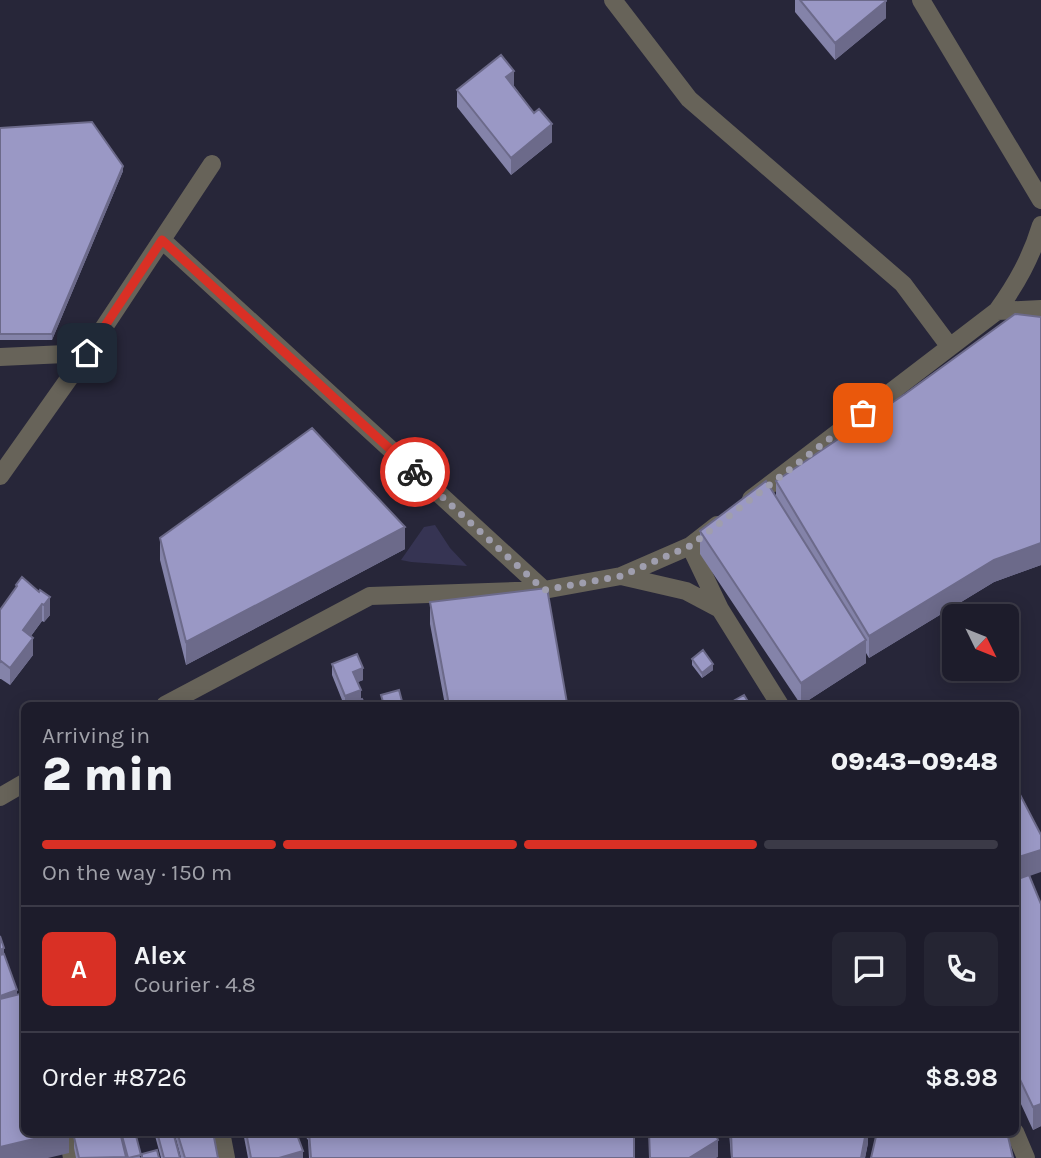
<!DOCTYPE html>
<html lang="en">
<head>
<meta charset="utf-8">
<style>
	:root { --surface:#1d1c2b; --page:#252533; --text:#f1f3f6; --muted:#a0a1a9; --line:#3b3a47; --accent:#d93025 }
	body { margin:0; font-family:Karla,sans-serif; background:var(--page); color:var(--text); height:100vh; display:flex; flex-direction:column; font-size:26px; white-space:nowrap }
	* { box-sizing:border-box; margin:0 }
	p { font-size:23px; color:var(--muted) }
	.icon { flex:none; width:38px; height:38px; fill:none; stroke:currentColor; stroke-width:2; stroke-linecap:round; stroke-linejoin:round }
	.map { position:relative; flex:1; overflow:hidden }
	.details { position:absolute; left:21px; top:702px; width:998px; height:434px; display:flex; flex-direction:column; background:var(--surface); border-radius:10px; box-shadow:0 4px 18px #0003,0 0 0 2px var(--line) }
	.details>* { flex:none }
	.needle { width:46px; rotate:133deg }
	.tools { position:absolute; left:942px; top:604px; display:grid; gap:14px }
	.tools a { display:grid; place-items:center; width:77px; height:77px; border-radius:10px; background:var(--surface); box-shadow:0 4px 18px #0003,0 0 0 2px var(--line); font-size:35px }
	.pin { position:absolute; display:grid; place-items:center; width:60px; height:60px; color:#fff; margin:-30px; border-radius:14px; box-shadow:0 4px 10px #0006 }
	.courier { position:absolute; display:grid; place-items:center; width:70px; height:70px; margin:-35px; border:5px solid #d93025; border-radius:50%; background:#fff; color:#222; box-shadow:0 2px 9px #0007 }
	.overview em { font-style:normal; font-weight:800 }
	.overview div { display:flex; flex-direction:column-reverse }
	.overview { display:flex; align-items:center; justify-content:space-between; height:119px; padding:0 21px }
	h1 { font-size:46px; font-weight:800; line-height:52px }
	.bar { display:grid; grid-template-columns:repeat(4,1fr); gap:10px 7px; align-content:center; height:84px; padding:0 21px }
	.bar i { height:9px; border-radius:5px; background:var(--line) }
	.bar .selected { background:var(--accent) }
	.bar p { grid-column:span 4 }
	.line { display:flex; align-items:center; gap:18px; padding:0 21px; border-top:2px solid var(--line) }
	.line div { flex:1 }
	.round { display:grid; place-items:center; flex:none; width:74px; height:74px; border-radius:10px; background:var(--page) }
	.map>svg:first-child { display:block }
</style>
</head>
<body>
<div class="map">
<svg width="1041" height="1158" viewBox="0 0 1041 1158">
	<rect width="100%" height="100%" fill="#272639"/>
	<!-- green -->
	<path fill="#363453" d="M435,525L450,548L467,566L411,562L401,560L424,527Z"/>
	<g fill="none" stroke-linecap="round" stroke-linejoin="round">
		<!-- street -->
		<path stroke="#676359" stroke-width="18" d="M613,0L689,99L903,284L950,347
			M921,0L1041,200
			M162,240L544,590
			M997,311L1041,309
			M0,357L87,353
			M0,476L87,353L212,164
			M751,499L997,311C1017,283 1031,258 1041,225
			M690,546L720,609L780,705
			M621,576L686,591L720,609
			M165,705L370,596L544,590L621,576L690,546L717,525
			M0,797L24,783
			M221,1132L226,1158
			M1015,1132L1026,1158
			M72,1158L68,1135L92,1132"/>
	</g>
	<!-- wall -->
	<path fill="#8483a9" d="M795,0H886V18L835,60L795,12Z
		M514,86L534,113L552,142L511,175L457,107V90Z
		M0,128L123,171L52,340H0Z
		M1041,317V565L994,582L869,658L866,653V663L801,705L700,554V531L776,497V481Z
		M160,538L405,549L186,665L160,560Z
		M16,585L39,592L50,615L44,622L42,621L31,636L33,655L10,685L1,679H0V610L16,589Z
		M430,602L567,703V705H445L430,624Z
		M692,659L713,670L702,678L692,665Z
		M332,664L363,680L358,682L361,699L365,705H344L332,675Z
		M1015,785L1030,876L1041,904V1126L1033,1130L1015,1091Z
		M120,1132L141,1158H76L74,1148V1137Z
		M154,1132H173L180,1158H161Z
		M174,1132H213L218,1158H181Z
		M243,1132H296L303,1158H248Z
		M302,1132H635L634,1158H309L308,1140Z
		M729,1132H868V1143L865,1158H731Z
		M877,1132H989L1013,1158Z"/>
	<!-- shaded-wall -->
	<path fill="#6c6a8a" d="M886,1V18L835,60V43Z
		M514,71V89L506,77Z
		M552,124V142L511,175V158Z
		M123,166V171L52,340V334Z
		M405,527V549L186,665V642Z
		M1041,543V565L994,582L869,658V636L994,560Z
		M50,597V615L44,622V605Z
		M42,604V621L23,647V630Z
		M33,638V655L10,685V668Z
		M866,640V663L801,705V683Z
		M713,664V670L702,678V673Z
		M363,668V680L353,684V672Z
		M361,690V701L349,703V705H345V696Z
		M1041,850V872L1015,881V858Z
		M4,948V966L0,967V950Z
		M17,990V1002L0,1008V996Z
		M1041,1104V1126L1033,1130V1107Z
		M63,1132H69V1153L48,1158H0V1147Z
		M866,1132H868V1143L865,1158H861Z
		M718,1140V1157L716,1158H689Z
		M303,1151V1158H279Z"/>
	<!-- building -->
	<path fill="#9a98c5" stroke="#6c6a8a" stroke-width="2" d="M800,0H886V1L835,43Z
		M501,55L514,71L506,77L534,113L539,109L552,124L511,158L457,90Z
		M92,122L123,166L52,334H0V128Z
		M1015,314L1041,317V543L994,560L869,636L776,481L905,394Z
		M312,428L405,527L186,642L160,538Z
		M766,481L866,640L801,683L700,531Z
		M22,577L39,592L40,590L50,597L44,605L42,604L23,630L33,638L10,668L1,661L0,662V610L17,586L16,585Z
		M547,588L567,703L528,705H449L430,602Z
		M703,650L713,664L702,673L692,659Z
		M357,654L363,668L353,672L361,690L345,696L332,664Z
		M399,690L403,705H384L381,695Z
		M744,695L750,705H729L728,704Z
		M362,699L365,705H350L349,703Z
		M1015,785L1041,835V850L1015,858Z
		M1029,875L1041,904V1104L1033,1107L1015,1069V880Z
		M0,936L4,948L0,950Z
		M4,954L17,990L0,996V955Z
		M24,993V1132H63L0,1147V999Z
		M92,1132H120L126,1157L79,1158L74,1137Z
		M121,1132H135L141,1155L128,1158Z
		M157,1132H173L180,1158H164Z
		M177,1132H213L218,1158H185Z
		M246,1132H296L303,1151L279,1158H251Z
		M309,1132H634V1158H311Z
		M649,1132H715L718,1140L689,1158H650Z
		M731,1132H866L861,1158H732Z
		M877,1132H925L945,1136L994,1132H1007L1013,1158H871Z
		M157,1150L159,1158H142V1154Z"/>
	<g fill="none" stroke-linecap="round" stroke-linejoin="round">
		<!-- done -->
		<path stroke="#9f9eae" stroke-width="7" stroke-dasharray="0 12.6" d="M415,472L544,590L621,576L690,546L863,413"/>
		<!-- route -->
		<path stroke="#d93025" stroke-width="9" d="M87,353L162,240L415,472"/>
	</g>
</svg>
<div class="tools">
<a><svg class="needle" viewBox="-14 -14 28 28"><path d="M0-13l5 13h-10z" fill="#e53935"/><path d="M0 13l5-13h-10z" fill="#a0a1a9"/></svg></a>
</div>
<div class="pin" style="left:863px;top:413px;background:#ea580c"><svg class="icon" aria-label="bag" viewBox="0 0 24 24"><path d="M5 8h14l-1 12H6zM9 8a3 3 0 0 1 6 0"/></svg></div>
<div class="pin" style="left:87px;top:353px;background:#1f2937"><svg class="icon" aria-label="home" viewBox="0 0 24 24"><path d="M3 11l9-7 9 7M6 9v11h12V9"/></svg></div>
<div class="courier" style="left:415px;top:472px"><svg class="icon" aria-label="bike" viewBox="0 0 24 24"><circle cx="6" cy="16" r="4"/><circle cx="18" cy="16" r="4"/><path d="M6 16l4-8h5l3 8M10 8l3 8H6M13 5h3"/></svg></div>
<section class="details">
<div class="overview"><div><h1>2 min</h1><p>Arriving in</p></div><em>09:43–09:48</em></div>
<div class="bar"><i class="selected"></i><i class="selected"></i><i class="selected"></i><i></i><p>On the way · 150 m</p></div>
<div class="line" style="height:126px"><b class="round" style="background:var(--accent);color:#fff">A</b><div><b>Alex</b><p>Courier · 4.8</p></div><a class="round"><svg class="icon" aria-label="chat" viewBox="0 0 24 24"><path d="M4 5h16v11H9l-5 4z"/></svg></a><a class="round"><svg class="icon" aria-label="phone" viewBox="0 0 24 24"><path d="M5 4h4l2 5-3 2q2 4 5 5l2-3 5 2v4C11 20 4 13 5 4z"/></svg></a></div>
<div class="line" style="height:91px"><div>Order #8726</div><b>$8.98</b></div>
</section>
</div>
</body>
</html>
